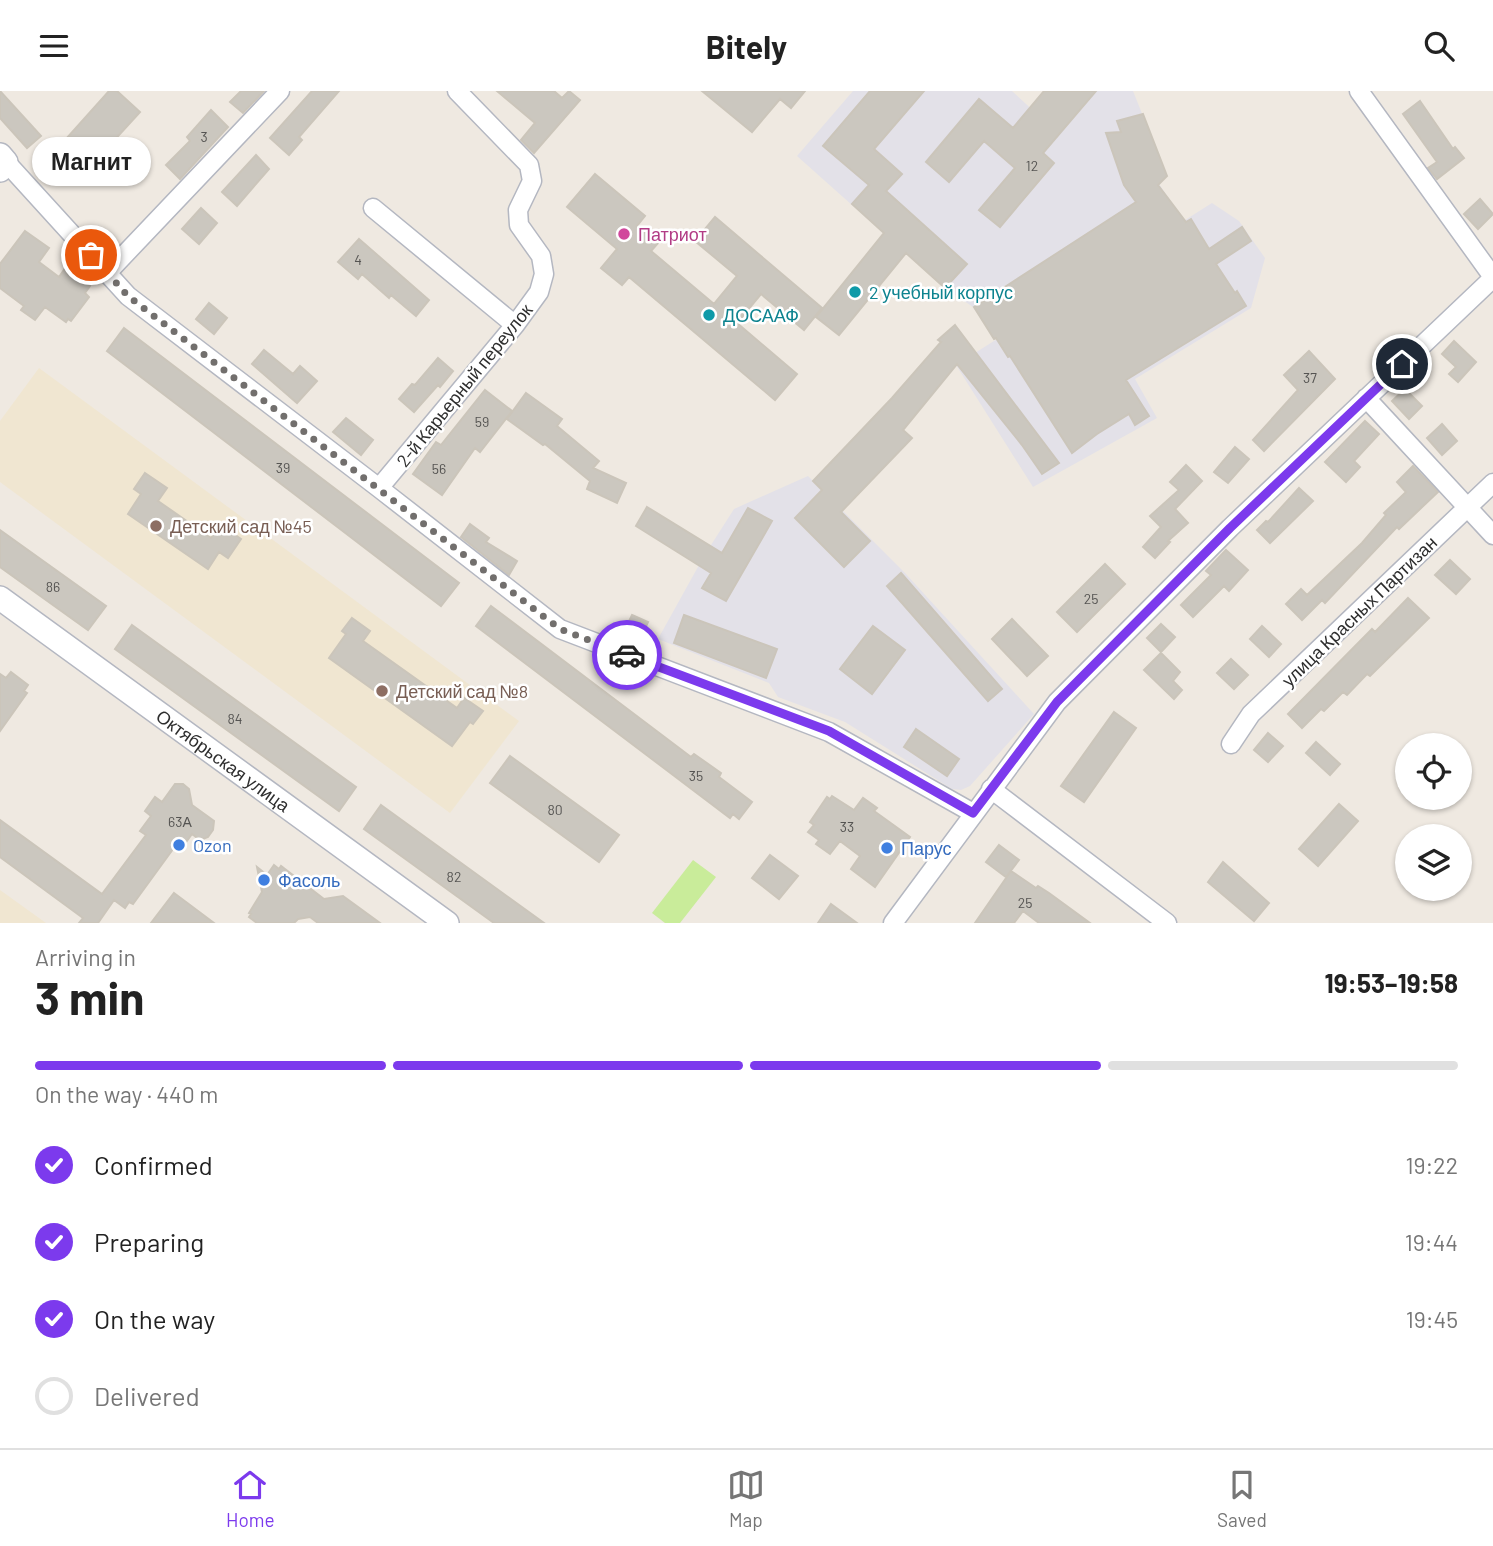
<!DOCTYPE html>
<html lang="en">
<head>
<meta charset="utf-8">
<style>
	:root { --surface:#fff; --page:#f2f2f2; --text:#222; --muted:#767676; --line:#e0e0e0; --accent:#7c3aed }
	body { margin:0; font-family:Barlow,sans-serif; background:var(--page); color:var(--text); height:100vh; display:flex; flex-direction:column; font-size:26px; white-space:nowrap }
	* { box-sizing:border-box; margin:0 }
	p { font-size:23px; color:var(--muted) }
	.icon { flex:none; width:38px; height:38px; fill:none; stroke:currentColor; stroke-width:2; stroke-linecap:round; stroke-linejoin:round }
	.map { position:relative; height:832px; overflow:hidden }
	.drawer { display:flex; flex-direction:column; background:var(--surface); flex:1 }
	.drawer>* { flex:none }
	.tools { position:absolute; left:1395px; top:642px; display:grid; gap:14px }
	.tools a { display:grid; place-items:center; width:77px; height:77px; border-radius:50%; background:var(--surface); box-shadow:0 2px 5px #0004; font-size:35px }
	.pin { position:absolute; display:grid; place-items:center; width:60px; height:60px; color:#fff; margin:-30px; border:4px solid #fff; border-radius:50%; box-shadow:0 2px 7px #0007 }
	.courier { position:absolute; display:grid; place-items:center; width:70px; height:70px; margin:-35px; border:5px solid #7c3aed; border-radius:50%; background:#fff; color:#222; box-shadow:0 2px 9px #0007 }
	.bubble { position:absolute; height:49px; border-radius:24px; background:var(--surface); box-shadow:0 2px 5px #0004; font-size:23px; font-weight:700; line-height:49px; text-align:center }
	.summary em { font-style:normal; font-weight:700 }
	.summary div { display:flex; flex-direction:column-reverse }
	.summary { display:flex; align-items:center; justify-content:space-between; height:119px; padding:0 35px }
	h1 { font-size:46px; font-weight:700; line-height:52px }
	.bar { display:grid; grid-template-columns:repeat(4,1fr); gap:10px 7px; align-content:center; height:84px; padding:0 35px }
	.bar i { height:9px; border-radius:5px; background:var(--line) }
	.bar .selected { background:var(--accent) }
	.bar p { grid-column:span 4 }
	ol { padding:0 35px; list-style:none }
	li { display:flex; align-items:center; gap:21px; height:77px }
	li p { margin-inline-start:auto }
	li .icon { padding:7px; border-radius:50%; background:var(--accent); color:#fff; stroke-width:4 }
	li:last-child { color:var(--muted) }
	li i { width:38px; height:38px; border:4px solid var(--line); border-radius:50% }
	header { display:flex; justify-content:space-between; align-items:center; height:91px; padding:0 35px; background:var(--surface); font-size:32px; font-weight:700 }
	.tab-bar { display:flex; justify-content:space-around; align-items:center; height:98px; border-top:2px solid var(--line); background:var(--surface); font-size:19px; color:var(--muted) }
	.tab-bar a { display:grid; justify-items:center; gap:4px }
	.tab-bar .selected { color:var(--accent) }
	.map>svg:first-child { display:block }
</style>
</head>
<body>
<header><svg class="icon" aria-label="menu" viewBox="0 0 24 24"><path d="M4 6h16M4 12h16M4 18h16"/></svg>Bitely<svg class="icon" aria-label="search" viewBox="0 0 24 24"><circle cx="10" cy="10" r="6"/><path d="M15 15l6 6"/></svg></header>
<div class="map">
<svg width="1493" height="832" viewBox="0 0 1493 832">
	<rect width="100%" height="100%" fill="#efe9e1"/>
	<!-- industrial -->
	<path fill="#e3e1e8" d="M853,0H1012L1039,25L1054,0H1133L1167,85L1159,93L1183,128L994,248L973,216L945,197L797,65Z
		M1212,112L1239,130L1265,167L1251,217L1135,288L1157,327L1033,396L956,274Z
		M808,385L905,482L1034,623L970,695L961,699L952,698L845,631L778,606L769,592L658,548L704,465L734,418Z"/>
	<!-- education -->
	<path fill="#f0e6d1" d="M39,277L519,630L450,722L0,391V330Z
		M0,799L46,832H0Z"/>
	<!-- pitch -->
	<path fill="#c9ec9a" d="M693,769L716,786L680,832H665L652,822Z"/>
	<!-- building -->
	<path fill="#cbc7bf" stroke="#cbc5ba" stroke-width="2" d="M0,0L41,45L27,57L0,27Z
		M109,0H117L140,21L76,91L49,67Z
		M241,0H264L243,22L230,11Z
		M312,0H339L299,46L302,49L289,64L270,47Z
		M497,0H554L562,7L569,0L580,9L534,62L521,49L535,32Z
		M702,0H805L791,17L780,8L752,41Z
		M870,0H924L874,58L902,83L886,100L967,173L945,197L906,162L839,244L816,226L884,142L852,113L869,94L823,55Z
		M1044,0H1096L1043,62L1054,72L1000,136L979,119L1015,77L984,50L949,91L926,71L979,8L1013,37Z
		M1420,10L1453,58L1455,56L1464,67L1437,88L1428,77L1437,71L1403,23Z
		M211,19L228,36L180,88L166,74L190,50L187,46Z
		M1143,23L1167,85L1158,94L1186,131L1191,128L1209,158L1242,136L1251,150L1216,173L1235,202L1237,200L1246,215L1126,289L1149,325L1135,334L1129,323L1097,343L1072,362L1010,265L1008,266L996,247L994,248L974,216L1136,111L1124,94L1106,42L1121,41L1117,30Z
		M256,64L269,78L237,115L222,101Z
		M595,83L645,125L637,135L658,152L651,160L714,213L737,185L695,150L715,126L822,217L804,239L761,203L737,232L797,283L775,309L629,186L622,194L601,177L617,158L567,116Z
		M1480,108L1493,123L1478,138L1464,123Z
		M201,117L217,132L199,153L182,138Z
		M25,140L49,157L39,171L59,186L68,173L82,183L80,187L90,195L85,202L89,206L71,230L68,228L66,231L45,216L35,229L21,219L24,215L0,197V173Z
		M359,148L429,209L416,225L391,204L389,207L362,183L358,188L338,171Z
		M209,212L227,227L214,243L196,228Z
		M955,234L1059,372L1042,383L1022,354L957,273L903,339L912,347L841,421L870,450L844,476L795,427L822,399L813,390L892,307L941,251L938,249Z
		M124,237L459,492L441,515L107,260Z
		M1454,250L1476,271L1458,291L1449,283L1456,276L1442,263Z
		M264,259L293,283L300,275L317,290L297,312L252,273Z
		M1309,260L1335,288L1264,360L1253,349L1298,299L1284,284Z
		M438,267L453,280L440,296L438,294L414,321L399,308L412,293L415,294Z
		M1405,298L1422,315L1409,328L1392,310Z
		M485,299L512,320L480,361L475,357L442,404L413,383L436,351L441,354Z
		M526,302L562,328L557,335L599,370L593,377L626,392L617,412L587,398L590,390L545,353L543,354L507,328Z
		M346,327L373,349L361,364L333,341Z
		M1365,330L1379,343L1354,370L1360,376L1346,391L1325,371Z
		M1442,333L1457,350L1442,364L1427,347Z
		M1235,356L1249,368L1228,392L1214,381Z
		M1186,374L1202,390L1175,418L1188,432L1168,450L1170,451L1155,467L1143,456L1161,436L1150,425L1179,399L1170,391Z
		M1413,375L1438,401L1399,438L1397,436L1325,512L1322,509L1302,529L1286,513L1301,498L1307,504L1362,452L1386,424L1384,422L1406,401L1397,391Z
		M145,382L167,397L158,410L211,447L221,434L241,448L228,467L219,461L208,478L128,423L141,403L134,398Z
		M1299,397L1313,410L1270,452L1257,439L1266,430L1268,431Z
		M647,416L722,462L748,417L772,430L726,510L702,497L711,482L636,435Z
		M470,433L489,447L486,451L517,470L509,484L461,446Z
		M0,439L106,515L88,539L0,476Z
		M1226,459L1248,479L1229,500L1224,495L1193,526L1181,514L1211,484L1206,480Z
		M1450,469L1470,488L1456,503L1435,484Z
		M1105,473L1125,493L1077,541L1057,521Z
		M901,482L1002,598L988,610L887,495Z
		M1408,507L1429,527L1370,585L1367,583L1347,604L1343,601L1324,620L1321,618L1302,637L1288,623L1372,538L1375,541Z
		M491,515L691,666L694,663L721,682L719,686L752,711L739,728L733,723L730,727L476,535Z
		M632,524L648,531L637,555L620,549Z
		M684,524L777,558L766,587L674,552Z
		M352,527L370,540L363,550L457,617L464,607L483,620L473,633L470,631L452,655L329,567L346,543L342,540Z
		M1012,528L1048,565L1027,585L992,548Z
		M1161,533L1175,546L1161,561L1147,547Z
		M132,534L356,696L339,720L115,558Z
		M873,535L905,559L872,603L840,578Z
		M1262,535L1281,553L1269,566L1250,548Z
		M1161,562L1180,581L1173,590L1182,599L1174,608L1144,579Z
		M1231,568L1248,584L1234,598L1217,582Z
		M11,581L28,594L24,600L27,602L0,640V583L6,587Z
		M1114,621L1136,637L1084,711L1061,695Z
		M916,638L959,668L947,685L904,656Z
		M1268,642L1283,655L1268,671L1254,659Z
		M1316,651L1340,673L1330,684L1306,662Z
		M510,665L619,744L599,771L490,692Z
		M175,693H183L189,698L192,714L214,730L213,739L208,746L200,749L192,743L181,758L176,754L133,813L129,811L125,817L114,809L98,832H79L83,827L0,766V729L102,803L146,744L140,740L151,725L145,720L155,706L162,711Z
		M832,705L854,719L863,707L877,717L874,720L910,746L875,796L851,778L860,765L840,750L830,763L816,753L819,749L808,741L814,734L810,731L827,706L830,708Z
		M1339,713L1358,730L1318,775L1299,758Z
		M381,714L544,832H494L364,738Z
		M999,754L1019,769L1006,786L986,771Z
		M770,764L798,785L779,808L752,787Z
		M1223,771L1269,812L1254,830L1208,791Z
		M274,774L279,778L281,775L324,808L343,805L380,832H318L310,826L298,828L294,832H257L249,826L251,823L249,822L262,801L257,776L267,784Z
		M1011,780L1036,797L1038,795L1049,802L1090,832H1039L1023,820L1014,832H975Z
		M174,802L214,832H151Z
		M831,813L857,832H818Z"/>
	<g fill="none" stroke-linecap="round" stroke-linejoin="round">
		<defs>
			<path id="street" d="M1359,0L1493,186
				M6,71L128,205L379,397L560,538L829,641L973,722
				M373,117L515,234
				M107,182L280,0
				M1366,307L1493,444
				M379,397L515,234L539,201L544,183L541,165L519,134L518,119L532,90L529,74L457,0
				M1231,653L1251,623L1493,392
				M991,698L1167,832
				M893,832L1057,611L1230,437L1493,187"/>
			<g id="secondary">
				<path d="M0,64L6,71L0,79"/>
				<path id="s1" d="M0,507L447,832"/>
			</g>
		</defs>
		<!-- street casing -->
		<use href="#street" stroke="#b4b7c1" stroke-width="21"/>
		<!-- secondary casing -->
		<use href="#secondary" stroke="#b4b7c1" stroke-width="26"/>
		<!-- street -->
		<use href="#street" stroke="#fff" stroke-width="18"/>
		<!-- secondary -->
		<use href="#secondary" stroke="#fff" stroke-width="23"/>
	</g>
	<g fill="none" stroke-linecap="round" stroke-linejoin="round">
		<!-- done -->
		<path stroke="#726f6d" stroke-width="7" stroke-dasharray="0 12.6" d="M91,164L128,205L560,538L627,564"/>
		<!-- route -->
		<path stroke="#7c3aed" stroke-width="9" d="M627,564L829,640L973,722L1057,611L1230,437L1402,273"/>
	</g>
	<!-- markers -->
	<circle fill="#d1479c" stroke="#fff" stroke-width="2.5" cx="624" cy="143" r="7"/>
	<g fill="#0f9aa8" stroke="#fff" stroke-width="2.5">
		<circle cx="855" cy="201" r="7"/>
		<circle cx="709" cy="224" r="7"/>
	</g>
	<g fill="#8d6e63" stroke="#fff" stroke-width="2.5">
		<circle cx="156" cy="435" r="7"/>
		<circle cx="382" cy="600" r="7"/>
	</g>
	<g fill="#3f7fe0" stroke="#fff" stroke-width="2.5">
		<circle cx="179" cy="754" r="7"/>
		<circle cx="887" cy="757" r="7"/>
		<circle cx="264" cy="789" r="7"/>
	</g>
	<g text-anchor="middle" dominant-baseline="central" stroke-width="5" stroke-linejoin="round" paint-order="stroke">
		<!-- number labels -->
		<g font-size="14" fill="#555452">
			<text x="204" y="45">3</text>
			<text x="1032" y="74">12</text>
			<text x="358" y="168">4</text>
			<text x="1310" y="286">37</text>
			<text x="482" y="330">59</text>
			<text x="283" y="376">39</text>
			<text x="439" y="377">56</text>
			<text x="53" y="495">86</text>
			<text x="1091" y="507">25</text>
			<text x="235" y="627">84</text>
			<text x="696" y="684">35</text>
			<text x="555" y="718">80</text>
			<text x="180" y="730">63А</text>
			<text x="847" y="735">33</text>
			<text x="454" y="785">82</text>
			<text x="1025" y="811">25</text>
		</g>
		<!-- hotel labels -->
		<g font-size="18" fill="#b23c85" stroke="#fff" text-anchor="start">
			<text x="638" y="143">Патриот</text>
		</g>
		<!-- culture labels -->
		<g font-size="18" fill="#0d838f" stroke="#fff" text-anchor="start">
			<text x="869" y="201">2 учебный корпус</text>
			<text x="723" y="224">ДОСААФ</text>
		</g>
		<!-- street labels -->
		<g font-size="18" fill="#2e2e2e" stroke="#fff">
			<text transform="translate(464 294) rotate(-51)">2-й Карьерный переулок</text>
			<text transform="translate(1359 520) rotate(-44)">улица Красных Партизан</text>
			<text stroke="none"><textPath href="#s1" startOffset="276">Октябрьская улица</textPath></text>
		</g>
		<!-- education labels -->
		<g font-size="18" fill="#785e54" stroke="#fff" text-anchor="start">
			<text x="170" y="435">Детский сад №45</text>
			<text x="396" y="600">Детский сад №8</text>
		</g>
		<!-- shop labels -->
		<g font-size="18" fill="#366cbe" stroke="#fff" text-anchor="start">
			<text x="193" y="754">Ozon</text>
			<text x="901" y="757">Парус</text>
			<text x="278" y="789">Фасоль</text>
		</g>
	</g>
</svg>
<div class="tools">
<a><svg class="icon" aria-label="locate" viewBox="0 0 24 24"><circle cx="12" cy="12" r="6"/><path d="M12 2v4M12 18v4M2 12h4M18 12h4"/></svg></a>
<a><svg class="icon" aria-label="layers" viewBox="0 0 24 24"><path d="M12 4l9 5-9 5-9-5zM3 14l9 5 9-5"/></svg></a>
</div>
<div class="pin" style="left:91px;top:164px;background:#ea580c"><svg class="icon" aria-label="bag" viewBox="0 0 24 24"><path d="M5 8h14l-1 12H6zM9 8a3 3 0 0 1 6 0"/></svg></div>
<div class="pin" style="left:1402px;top:273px;background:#1f2937"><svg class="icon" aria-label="home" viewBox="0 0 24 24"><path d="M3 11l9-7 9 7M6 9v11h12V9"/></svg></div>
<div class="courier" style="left:627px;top:564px"><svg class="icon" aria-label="car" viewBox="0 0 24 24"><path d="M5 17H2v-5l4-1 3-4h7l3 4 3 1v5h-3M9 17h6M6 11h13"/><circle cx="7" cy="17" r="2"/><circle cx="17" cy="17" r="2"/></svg></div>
<div class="bubble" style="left:32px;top:46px;width:119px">Магнит</div>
</div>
<section class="drawer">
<div class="summary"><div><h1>3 min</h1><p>Arriving in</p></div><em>19:53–19:58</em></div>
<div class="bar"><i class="selected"></i><i class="selected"></i><i class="selected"></i><i></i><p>On the way · 440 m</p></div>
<ol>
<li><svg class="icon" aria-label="check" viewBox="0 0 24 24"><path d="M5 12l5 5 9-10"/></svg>Confirmed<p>19:22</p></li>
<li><svg class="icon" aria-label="check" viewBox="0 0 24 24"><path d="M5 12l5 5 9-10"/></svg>Preparing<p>19:44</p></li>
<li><svg class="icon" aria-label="check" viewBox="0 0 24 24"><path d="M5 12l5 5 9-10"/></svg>On the way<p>19:45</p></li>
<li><i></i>Delivered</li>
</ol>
</section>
<nav class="tab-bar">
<a class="selected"><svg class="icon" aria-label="home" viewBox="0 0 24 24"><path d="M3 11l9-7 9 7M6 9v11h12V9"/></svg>Home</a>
<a><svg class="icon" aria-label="map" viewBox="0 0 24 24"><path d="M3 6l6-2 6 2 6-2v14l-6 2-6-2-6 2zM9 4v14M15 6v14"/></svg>Map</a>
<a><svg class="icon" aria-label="saved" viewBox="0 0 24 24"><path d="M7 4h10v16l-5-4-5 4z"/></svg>Saved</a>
</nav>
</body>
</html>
